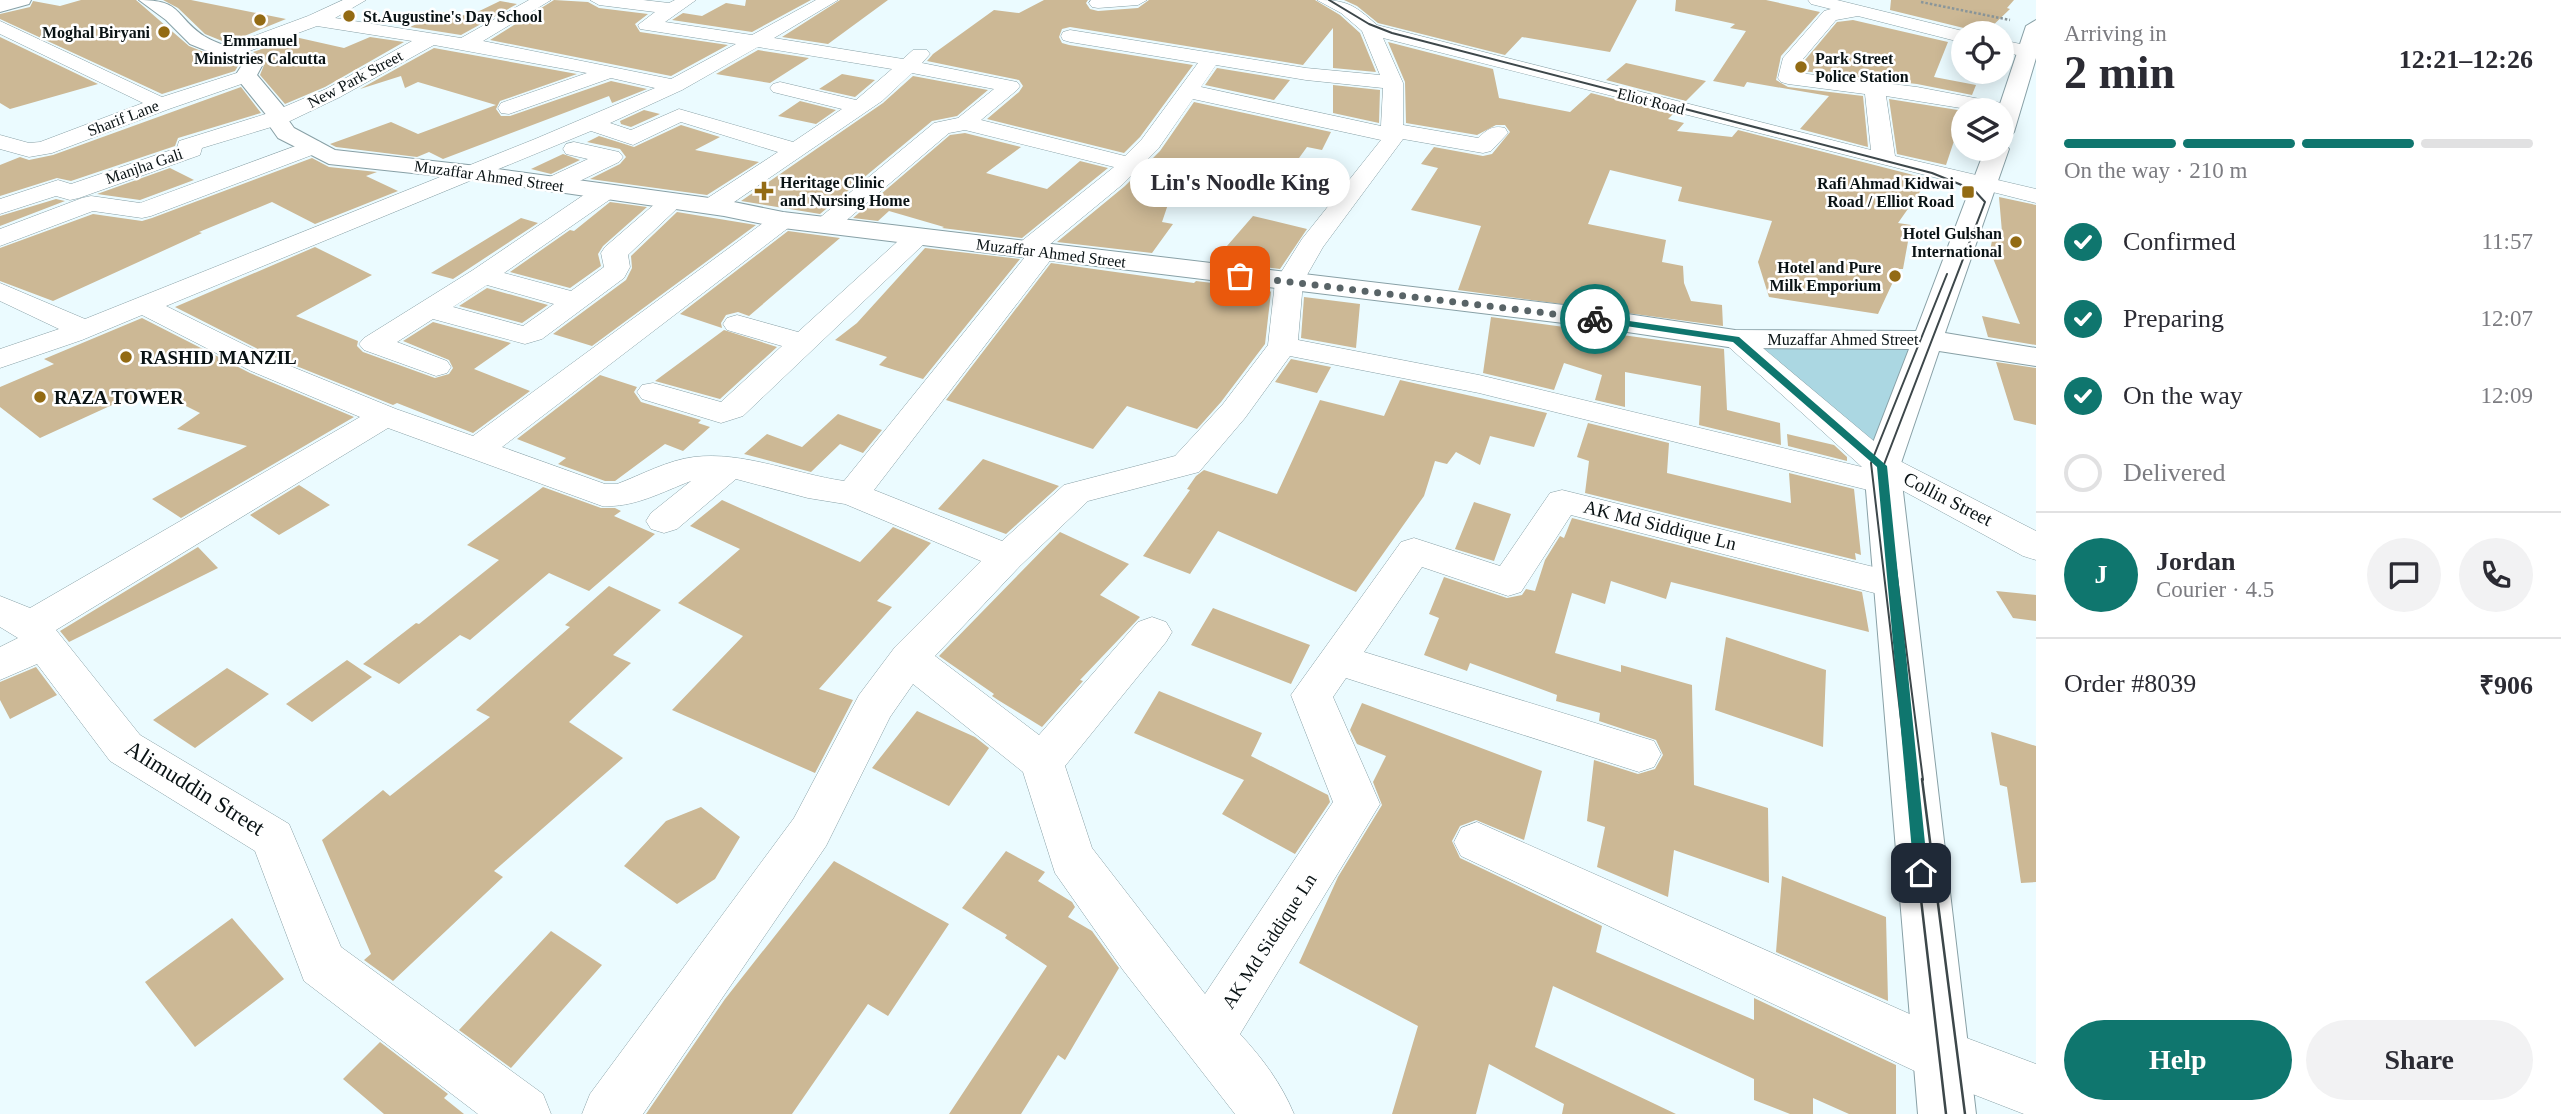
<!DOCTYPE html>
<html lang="en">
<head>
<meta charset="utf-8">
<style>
	:root { --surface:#fff; --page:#f2f2f3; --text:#2b2b33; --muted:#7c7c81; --line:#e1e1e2; --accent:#0f766e }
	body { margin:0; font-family:Georgia,serif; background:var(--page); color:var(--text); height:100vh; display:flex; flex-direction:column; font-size:26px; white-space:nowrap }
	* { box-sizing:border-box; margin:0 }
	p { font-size:23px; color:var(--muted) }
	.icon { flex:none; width:38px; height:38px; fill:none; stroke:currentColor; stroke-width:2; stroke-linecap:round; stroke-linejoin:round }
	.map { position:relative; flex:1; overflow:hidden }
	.details { display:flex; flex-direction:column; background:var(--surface); width:525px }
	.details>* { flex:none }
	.buttons { position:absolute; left:1951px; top:21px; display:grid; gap:14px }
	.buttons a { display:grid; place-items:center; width:63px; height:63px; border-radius:50%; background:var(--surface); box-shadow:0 4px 18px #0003; font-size:35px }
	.pin { position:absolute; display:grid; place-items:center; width:60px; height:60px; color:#fff; margin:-30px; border-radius:14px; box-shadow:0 4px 10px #0006 }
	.courier { position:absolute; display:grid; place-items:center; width:70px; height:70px; margin:-35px; border:5px solid #0f766e; border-radius:50%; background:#fff; color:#222; box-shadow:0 2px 9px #0007 }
	.bubble { position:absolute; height:49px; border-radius:24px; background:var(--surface); box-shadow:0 4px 18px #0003; font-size:23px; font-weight:700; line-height:49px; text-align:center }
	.overview em { font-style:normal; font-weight:700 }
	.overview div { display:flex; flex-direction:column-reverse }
	.overview { display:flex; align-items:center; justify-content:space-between; height:119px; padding:0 28px }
	h1 { font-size:46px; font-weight:700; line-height:52px }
	.bar { display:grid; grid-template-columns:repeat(4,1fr); gap:10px 7px; align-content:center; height:84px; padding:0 28px }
	.bar i { height:9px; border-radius:5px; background:var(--line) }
	.bar .active { background:var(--accent) }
	.bar p { grid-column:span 4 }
	.line { display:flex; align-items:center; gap:18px; padding:0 28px; border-top:2px solid var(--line) }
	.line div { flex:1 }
	.round { display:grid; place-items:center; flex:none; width:74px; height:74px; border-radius:37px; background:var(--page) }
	ol { padding:0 28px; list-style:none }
	li { display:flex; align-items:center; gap:21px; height:77px }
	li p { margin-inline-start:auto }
	li .icon { padding:7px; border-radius:50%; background:var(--accent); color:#fff; stroke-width:4 }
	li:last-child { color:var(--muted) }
	li i { width:38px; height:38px; border:4px solid var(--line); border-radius:50% }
	.button { display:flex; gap:14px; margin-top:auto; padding:14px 28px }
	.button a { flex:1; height:80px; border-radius:42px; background:var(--accent); color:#fff; font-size:28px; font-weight:700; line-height:80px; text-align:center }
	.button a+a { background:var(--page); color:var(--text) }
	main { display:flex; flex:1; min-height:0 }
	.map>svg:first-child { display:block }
</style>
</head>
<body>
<main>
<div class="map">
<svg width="2036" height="1114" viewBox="0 0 2036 1114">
	<rect width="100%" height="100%" fill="#ebfbff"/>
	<!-- green -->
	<path fill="#abd7e2" d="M1916,345L1872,448L1759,347Z"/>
	<!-- building -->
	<path fill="#ccb895" d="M81,0H136L189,46L238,66L235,71L162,94L0,19V14L30,7L33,1L60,6Z
		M163,0H191L286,19L227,43L205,34L178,8Z
		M554,0L588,2L599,8L648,14L635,24L640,32L728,45L671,76L490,40Z
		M746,0H811L752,32L672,20L683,13L702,16L726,3L745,6Z
		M840,0H888L828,44L782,37Z
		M1044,0H1088L1086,3L1090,9L1098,11L1138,8L1149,0H1315L1340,15L1360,33L1376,72L1333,68V28L1303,65L1070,27L1062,29L1059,37L1062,43L1069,45L1193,65L1140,137L1124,153L987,119L1019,92L1023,86L1019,80L927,61L933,54L994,10L1019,13Z
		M1344,0H1637L1610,52L1522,37L1505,55L1378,23L1357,6Z
		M1676,0H1766L1820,12L1781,56L1776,80L1788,87L1863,96L1868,147L1800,129L1829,96L1747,82L1744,87L1713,81L1746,31L1730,28L1735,24L1675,11Z
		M1891,0H2014L2007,8L2010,9L1985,33H1974L1972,30L1890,10Z
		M500,1L517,4L461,35L410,27L443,12L469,16Z
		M1853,20L1948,42L1934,77L1976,85L1972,95L1917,84L1802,71L1805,60L1837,22Z
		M0,37L98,84L10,109L0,103Z
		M295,37L344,48L370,37L404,42L325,87L285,104L260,75L266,60L253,52Z
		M1388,42L1493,69L1499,98L1570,112L1591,93L1673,114L1668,119L1684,123L1677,131L1732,137L1738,130L1929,179L1898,223L1911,225L1903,269H1899L1878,314L1769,297L1758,262L1772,221L1678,201L1682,187L1610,170L1588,224L1666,240L1662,262L1683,266L1684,283L1691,301L1722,305L1723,326L1458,290L1481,226L1411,210L1438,168L1421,164L1434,147L1483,156L1492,154L1510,132L1505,125H1496L1477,135L1406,123L1405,82Z
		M434,48L577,74L500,101L496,109L501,116H510L611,81L647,89L612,103L609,96L443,159L429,152L417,157L336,147L330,144L391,122L418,134L496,105L418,82L405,88L401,76L360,89Z
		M758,50L809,58L770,83L716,74Z
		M1626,63L1706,81L1686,101L1606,80Z
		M1217,68L1290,80L1274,100L1205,85Z
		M842,74L875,80L855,97L819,89Z
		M913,76L988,90L957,116L932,121L820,214L741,201L883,103Z
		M1333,85L1380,90L1379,123L1333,113Z
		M241,87L261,113L178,138L175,146L71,181L57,178L0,196V165L20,157L29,160L53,155Z
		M1889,99L1964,111L1946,165L1897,154Z
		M800,101L836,110L816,124L778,116Z
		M1194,102L1331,132L1322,150L1307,147L1278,187L1181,166L1162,222L1173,224L1152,253L1057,242L1125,186L1160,151Z
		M644,110L660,114L631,127L621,124L620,121Z
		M681,125L720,137L695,150L759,162L707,195L590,179L620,164L626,157L620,149L587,142L599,136L634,147Z
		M965,133L1021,147L986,173L1047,189L1080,161L1108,168L1022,238L942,228L944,227L889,211L878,221L853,218L950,135Z
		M563,154L580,160L551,174L531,169Z
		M312,158L329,167L377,172L366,176L398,191L315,224L272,202L199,232L202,233L53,301L0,281V248L93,214L142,221L152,218Z
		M170,168L194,180L140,200L97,194Z
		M1999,197L2036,205V345L1988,337L1982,316L2020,324L1990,251L1994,230L2002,232Z
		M56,199L65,201L0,226V216Z
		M610,202L647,207L603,246L598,254L601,266L570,288L510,272L570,230L574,231Z
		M677,212L756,225L592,346L553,334L626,280L632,268L631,256Z
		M1253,216L1307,229L1280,269L1214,261Z
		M521,218L538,223L453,279L431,273Z
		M788,231L840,238L749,316L738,312L726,315L721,323L722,328L680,314Z
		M315,247L372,275L296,316L358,341L357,346L363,352L435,378L449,374L453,368L449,360L403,341L433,322L511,343L474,369L530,391L473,433L397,403L393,405L274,357L175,307Z
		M925,248L1020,259L923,379L879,365L887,357L835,340L857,323Z
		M1051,263L1194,283L1196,281L1269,290L1271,292L1265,344L1221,402L1197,429L1127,406L1093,449L946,400Z
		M487,288L548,305L522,323L459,306Z
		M1304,297L1360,304L1356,348L1301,338Z
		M1491,317L1724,349L1727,410L1780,423L1781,445L1699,425L1701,386L1625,372V407L1595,400L1602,375L1564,363L1554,390L1483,373Z
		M142,318L250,373L354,417L181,518L152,499L247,446L177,429L200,413L152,389L130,403L123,400L40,438L0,407V387L54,364L44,359Z
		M724,330L777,347L720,399L655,381Z
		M1291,359L1331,367L1317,393L1275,382Z
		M1996,362L2036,368V425L2014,420Z
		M600,375L637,387L634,392L641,402L701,420L698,423L710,427L683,451L665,444L615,481H605L558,464L566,458L517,439Z
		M1400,380L1547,413L1534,447L1490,436L1480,465L1456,452L1447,464L1435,461L1424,496L1356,592L1218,531L1190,574L1143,556L1190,490L1187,489L1196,476L1204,470L1277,494L1320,400L1384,416Z
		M838,414L882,430L863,453L840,444L811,472L744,454L767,434L802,447Z
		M1588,423L1669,443L1667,473L1791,503L1789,473L1854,489L1861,555L1855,553L1856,560L1585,493L1589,461L1577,457Z
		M1787,434L1834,445L1847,457V461L1788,446Z
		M983,459L1059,486L1006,534L938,509Z
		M299,485L330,505L279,535L250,515Z
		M543,487L601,508H615L621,511L614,516L655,534L589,591L549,573L470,640L460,635L399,684L363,664L416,623L419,624L499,560L467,545Z
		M722,500L860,562L893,527L931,543L877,601L892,607L819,689L853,700L815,773L672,710L743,636L678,603L740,549L690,526Z
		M1474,502L1511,514L1494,561L1455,549Z
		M1572,518L1862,592L1869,632L1671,582L1666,599L1611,581L1605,604L1572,593L1555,653L1621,672V665L1692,685L1694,785L1768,808L1769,883L1674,850L1668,897L1597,867L1605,827L1587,821L1594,760L1638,774L1655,769L1663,755L1656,740L1599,721L1600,713L1556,701L1557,695L1470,663L1467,671L1424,655L1439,618L1429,614L1444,577L1507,598L1522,595L1526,589L1535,591L1545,560L1560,536L1564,538Z
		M1060,532L1129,564L1100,595L1140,617L1080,680L1083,681L1042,727L998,700L992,696L994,694L939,656Z
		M198,547L218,568L69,642L60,631Z
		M609,586L661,610L613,655L631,663L569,722L623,758L494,871L503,877L393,981L364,960L371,954L322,840L383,790L390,796L490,717L476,710L570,627L565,625Z
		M1996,591L2036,595V621L2013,618Z
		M1213,608L1310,645L1291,684L1191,645Z
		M1726,637L1826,670L1823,747L1715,710Z
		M347,660L372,677L312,722L286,704Z
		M36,667L57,695L10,719L0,700V682Z
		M227,668L269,694L195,748L153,720Z
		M1159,691L1262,733L1251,756L1328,795L1330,802L1295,854L1222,814L1244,780L1134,733Z
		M1362,703L1542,771L1524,840L1476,820L1460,826L1452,841L1460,858L1602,926L1596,952L1754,1020V998L1896,1065V1114H1849L1813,1098V1114H1790L1754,1100V1079L1553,986L1535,1047L1676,1114H1562L1564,1104L1489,1064L1476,1114H1392L1418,1026L1299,963L1338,877L1382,805L1373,782L1386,756L1357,744L1350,730Z
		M917,711L975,737L989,748L949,806L872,768Z
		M1991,732L2036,746V882L2021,883L2007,787L2000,785Z
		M701,807L740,837L715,879L677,904L624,866L666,821Z
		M1006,851L1045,872L1038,881L1072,902L1075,907L1068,917L1092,931L1119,968L1065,1060L1058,1055L1021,1114H949L1047,966L1005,938L1007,935L962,908Z
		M834,861L949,924L888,1016L868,1004L792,1114H646L725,999Z
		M1782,876L1886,917L1888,1001L1776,952Z
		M232,918L284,979L195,1047L145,982Z
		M551,931L602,965L511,1068L459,1030Z
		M380,1042L448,1094L444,1098L464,1114H384L343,1079Z"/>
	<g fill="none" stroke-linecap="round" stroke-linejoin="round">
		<defs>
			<path id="minor" d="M343,0H366L335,18L461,38L529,0H551L483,41L671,79L736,44L640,29L638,25L655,12L599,5L590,0H643L669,3L675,0H696L665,22L752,35L816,0H838L774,38L903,59L913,50H927L930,54L922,63L1017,82L1020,86L1017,90L981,120L1125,156L1142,139L1198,63L1070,42L1063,40L1061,36L1063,32L1070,30L1306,68L1380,75L1362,31L1341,13L1317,0C1348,0 1354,5 1377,25L1871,150L1865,94L1788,84L1781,82L1778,78L1783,58L1824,11L1831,9L1811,4L1808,0H1837L1971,33H1964V43L1858,16L1836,20L1803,59L1799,73L1917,87L2017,106L2020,111L2017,116H2002V110H1973L1886,96L1895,156L2036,189V203L1383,38L1403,83V125L1478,138C1487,130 1492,125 1505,128L1508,133L1491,151L1483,153L1403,139L1323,247L1303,282L1298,340L1479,375L1862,467L1720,339L1725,333L1735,330L1745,333L1894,458L2036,531V560L2023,556L1898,488L1884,494L1479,393L1290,356L1245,418L1199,472L1088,501L1020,566L935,656L1039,735L1138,622L1152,617L1166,622L1172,632L1166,642L1065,766L1092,848L1205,994L1333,802L1291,695L1401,542L1414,538L1500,566L1550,493L1562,490L1894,572L1907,575L1913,585L1907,595L1894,598L1571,515L1521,592L1508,596L1422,567L1364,652L1654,741L1661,754L1654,767L1639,772L1346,678L1333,697L1380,804L1240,1034C1263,1059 1281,1083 1294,1114H1235L1123,970L1055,873L1023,772L913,684L890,717L826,846L643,1114H582L590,1094L794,818L859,695L895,647L981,561L845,504L808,498L736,479L677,529L664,533L651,529L646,521L651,513L691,481C662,492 634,508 602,506L388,428L56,630L140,735L289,824L341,947L543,1094L551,1114H478L304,981L255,851L110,761L37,664L0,680V647L18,638L0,627V596L30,608L360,417L251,371L142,315L82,340L0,368V349L59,329L0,301V283L85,319L535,139L655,88L611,78L509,114L501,113L498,108L501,103L587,73L434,45L340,97L288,122L202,148L200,155L79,198L70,200L56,196L0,214V199L58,180L71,184L177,148L179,141L272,112L326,89L412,41L317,26L236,56L229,58L219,52L222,48L308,16ZM758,47L892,69L856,100L780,82L773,84L770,88L773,92L842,109L793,142L679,109L631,130L610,123L682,90ZM1216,65L1306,80L1383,88L1381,126L1201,87ZM912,73L994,89L958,118L934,123L817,220L813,225L817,230L826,233L835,230L949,133L965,130L1114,167L1018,244L1014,250L1018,256L1025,257L844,481C795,474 743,451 694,457C668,460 641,475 617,484H605L502,447L792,225L796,220L792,215L783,212L774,215L473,436L396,409L273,359L166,306L591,131L633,145L681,122L778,152L703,201L700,206L703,211L712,213L721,211L882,101ZM1193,99L1381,140L1302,239L1275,282L1268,345L1223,404L1175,456L1064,485L1002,541L874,490L1052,258L1056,252L1049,245L1123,184L1158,149Z
				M1091,0H1147L1138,5L1098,8L1092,7L1089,3Z
				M0,21L162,97L246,70L253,72L256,76L253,80L169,109L52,153L29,157L0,149V135L29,143L40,142L143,103L0,34Z
				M2002,40L2034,47L2036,52L2027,57L2002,52Z
				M312,140L320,142L323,147L320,152L151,216L142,218L93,211L0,246V229L82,198L91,196L140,203Z
				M574,142L619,152L623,157L619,162L561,190L552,192L543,190L540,185L543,180L588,159L566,154L563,149L566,144Z
				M603,186L612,188L615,193L612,198L504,273L571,291L604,267L601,253L605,247L664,196L673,194L682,196L685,201L628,255L630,267L624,278L542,339L525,344L433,319L397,342L447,361L451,367L447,373L436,376L364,350L359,344L364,338L473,270L594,188ZM487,285L554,304L523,326L453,307Z
				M917,229L926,232L930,237L926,242L743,416L721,423L642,399L637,392L642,385L653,383L721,402L782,346L727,330L723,324L727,318L737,315L798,332L908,232Z
				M1477,822L1948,1031L2036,1064V1114H2024L1921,1074L1461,856L1454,842L1461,828Z"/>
			<path id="major" d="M0,0H31L29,4L0,12Z
				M139,0C183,0 174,16 204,36C220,46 244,51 261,58L264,62L257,75L288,112L291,117L289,121L294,128L335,150L468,165L724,200L783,212L1580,307L1735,330L1916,331L1985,149H2002V143L2005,144L2009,149L1945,333L2036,348V366L1939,351L1900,466L1976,1114H1918L1864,466L1909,349L1735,348L1580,325L783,228L724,216L468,179L329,164L278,138L266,121L268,117L235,76L242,65L190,44L166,20Z
				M2036,20V58L2014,132L2010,137L2002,139V110H1998L2026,26Z"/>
		</defs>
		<!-- minor casing -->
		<use href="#minor" stroke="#88a0a6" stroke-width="1"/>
		<!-- major casing -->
		<use href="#major" stroke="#88a0a6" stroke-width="2"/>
		<!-- path -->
		<path stroke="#8a969a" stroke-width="2.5" stroke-dasharray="2.5 2" stroke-linecap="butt" d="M1921,2L2010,20"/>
		<!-- minor -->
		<use href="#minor" fill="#fff" fill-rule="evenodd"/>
		<!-- major -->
		<use href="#major" fill="#fff" fill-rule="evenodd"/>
		<!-- tram-far1 -->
		<path stroke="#3d474a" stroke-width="2" d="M1329,0L1369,24L1392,33L1932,173L1974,190L1985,202L1883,467L1923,780
			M1908,780L1871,463L1947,274"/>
		<!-- tram -->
		<path stroke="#3d474a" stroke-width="2.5" d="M1907,779L1946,1114
			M1922,779L1965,1114"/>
	</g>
	<!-- route -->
	<path fill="#0f766e" d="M1595,316L1739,337L1887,466L1928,873L1926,878H1916L1914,873L1877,467L1733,342L1592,321L1591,319Z"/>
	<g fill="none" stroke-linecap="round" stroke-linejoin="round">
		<!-- done -->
		<path stroke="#596467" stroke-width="7" stroke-dasharray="0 12.6" d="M1240,276L1595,319"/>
	</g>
	<!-- markers -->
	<g fill="#936b14" stroke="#fff" stroke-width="2.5">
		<circle cx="349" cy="16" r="7"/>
		<circle cx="260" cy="20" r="7"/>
		<circle cx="164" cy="32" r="7"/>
		<circle cx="1801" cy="67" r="7"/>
		<path d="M760.5 180.5h7v7h7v7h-7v7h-7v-7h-7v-7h7z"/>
		<rect x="1961" y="185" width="14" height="14" rx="3.5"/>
		<circle cx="2016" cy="242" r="7"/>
		<circle cx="1895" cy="276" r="7"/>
		<circle cx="126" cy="357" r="7"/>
		<circle cx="40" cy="397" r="7"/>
	</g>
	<g text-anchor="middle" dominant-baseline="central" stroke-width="5" stroke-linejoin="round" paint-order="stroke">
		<!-- far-poi labels -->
		<g font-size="16" font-weight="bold" fill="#0a1315" stroke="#fff" text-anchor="end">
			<text x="363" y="16" text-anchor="start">St.Augustine's Day School</text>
			<text x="150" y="32">Moghal Biryani</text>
			<text x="260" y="40" text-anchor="middle">Emmanuel<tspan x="260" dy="18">Ministries Calcutta</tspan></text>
			<text x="1815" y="58" text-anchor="start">Park Street<tspan x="1815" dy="18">Police Station</tspan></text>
			<text x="780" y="182" text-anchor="start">Heritage Clinic<tspan x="780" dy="18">and Nursing Home</tspan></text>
			<text x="1954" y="183">Rafi Ahmad Kidwai<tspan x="1954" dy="18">Road / Elliot Road</tspan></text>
			<text x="2002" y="233">Hotel Gulshan<tspan x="2002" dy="18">International</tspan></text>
			<text x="1881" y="267">Hotel and Pure<tspan x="1881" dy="18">Milk Emporium</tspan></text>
		</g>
		<!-- far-street labels -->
		<g font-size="16" fill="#0a1315" stroke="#fff">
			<text transform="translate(355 79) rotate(-28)">New Park Street</text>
			<text transform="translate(1651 101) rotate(14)">Eliot Road</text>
			<text transform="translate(123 118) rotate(-21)">Sharif Lane</text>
			<text transform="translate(144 166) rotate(-19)">Manjha Gali</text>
			<text transform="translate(489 176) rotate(8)">Muzaffar Ahmed Street</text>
			<text transform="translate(1051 253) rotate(7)">Muzaffar Ahmed Street</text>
			<text x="1843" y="339">Muzaffar Ahmed Street</text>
		</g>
		<!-- poi labels -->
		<g font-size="19" font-weight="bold" fill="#0a1315" stroke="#fff" text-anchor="start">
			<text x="140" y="357">RASHID MANZIL</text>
			<text x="54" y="397">RAZA TOWER</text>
		</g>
		<!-- street labels -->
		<g font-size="19" fill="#0a1315" stroke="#fff">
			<text transform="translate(1948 499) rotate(27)">Collin Street</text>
			<text transform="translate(1660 525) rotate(14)">AK Md Siddique Ln</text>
			<text transform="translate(1269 941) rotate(-57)">AK Md Siddique Ln</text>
		</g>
		<!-- near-street labels -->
		<g font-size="23" fill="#0a1315" stroke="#fff">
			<text transform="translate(195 788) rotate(32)">Alimuddin Street</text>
		</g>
	</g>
</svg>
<div class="buttons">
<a><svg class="icon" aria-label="locate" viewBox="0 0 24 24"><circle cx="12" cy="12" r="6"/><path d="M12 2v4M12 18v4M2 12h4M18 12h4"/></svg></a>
<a><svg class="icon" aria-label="layers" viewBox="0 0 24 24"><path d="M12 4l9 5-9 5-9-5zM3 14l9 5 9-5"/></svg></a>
</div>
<div class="pin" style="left:1240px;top:276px;background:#ea580c"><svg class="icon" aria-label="bag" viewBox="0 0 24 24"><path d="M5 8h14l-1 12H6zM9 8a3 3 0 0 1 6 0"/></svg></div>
<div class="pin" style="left:1921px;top:873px;background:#1f2937"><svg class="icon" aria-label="home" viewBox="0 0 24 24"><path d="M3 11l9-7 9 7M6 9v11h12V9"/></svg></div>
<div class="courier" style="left:1595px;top:319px"><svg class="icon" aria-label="bike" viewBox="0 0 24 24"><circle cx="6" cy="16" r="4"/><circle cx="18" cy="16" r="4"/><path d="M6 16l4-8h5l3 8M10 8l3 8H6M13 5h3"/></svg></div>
<div class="bubble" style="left:1130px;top:158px;width:220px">Lin's Noodle King</div>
</div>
<section class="details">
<div class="overview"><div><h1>2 min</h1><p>Arriving in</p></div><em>12:21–12:26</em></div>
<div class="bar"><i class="active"></i><i class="active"></i><i class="active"></i><i></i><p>On the way · 210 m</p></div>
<ol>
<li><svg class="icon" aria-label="check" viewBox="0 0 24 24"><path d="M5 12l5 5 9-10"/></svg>Confirmed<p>11:57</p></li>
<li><svg class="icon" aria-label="check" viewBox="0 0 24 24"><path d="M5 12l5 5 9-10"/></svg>Preparing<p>12:07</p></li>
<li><svg class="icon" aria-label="check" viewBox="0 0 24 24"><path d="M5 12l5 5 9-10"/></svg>On the way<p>12:09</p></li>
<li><i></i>Delivered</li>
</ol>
<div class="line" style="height:126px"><b class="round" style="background:var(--accent);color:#fff">J</b><div><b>Jordan</b><p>Courier · 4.5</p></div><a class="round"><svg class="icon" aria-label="chat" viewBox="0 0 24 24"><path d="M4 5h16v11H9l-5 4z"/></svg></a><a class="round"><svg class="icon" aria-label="phone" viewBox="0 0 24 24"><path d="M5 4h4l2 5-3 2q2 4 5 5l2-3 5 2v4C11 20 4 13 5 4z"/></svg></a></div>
<div class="line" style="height:91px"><div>Order #8039</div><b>₹906</b></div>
<div class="button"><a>Help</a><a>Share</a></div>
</section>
</main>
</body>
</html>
